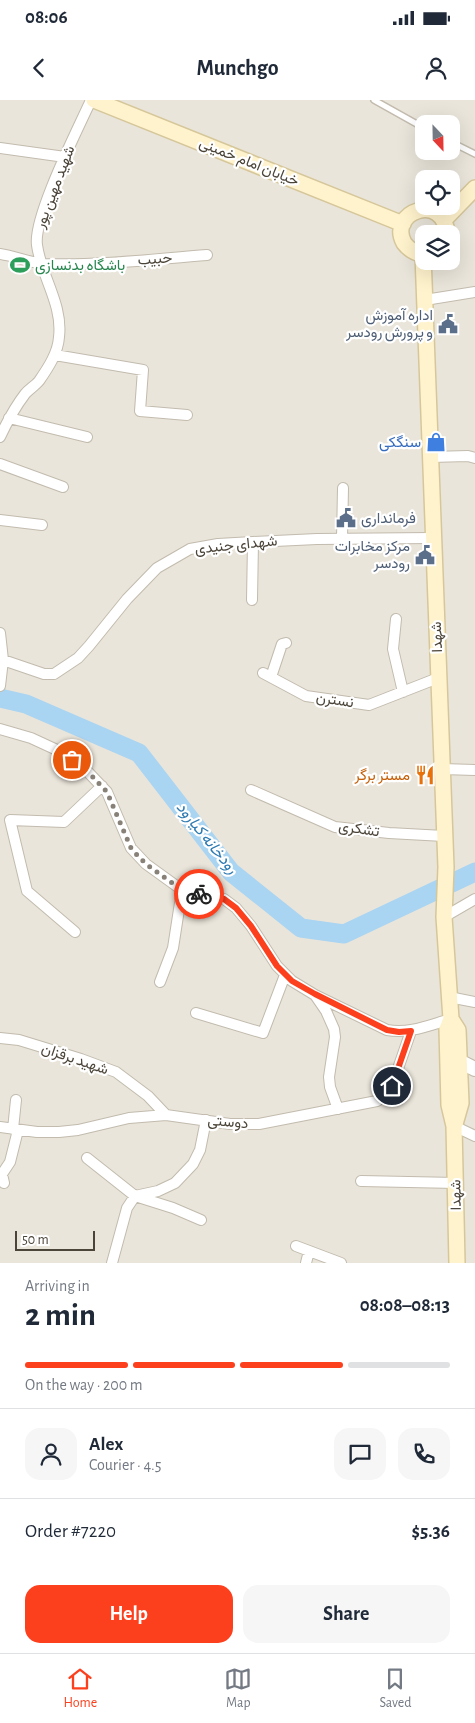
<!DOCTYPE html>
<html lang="en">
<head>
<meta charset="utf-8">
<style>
	:root { --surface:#fff; --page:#f6f6f7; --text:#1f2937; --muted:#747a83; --line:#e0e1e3; --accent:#fc3f1d }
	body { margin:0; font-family:"Alegreya Sans",Vazirmatn,sans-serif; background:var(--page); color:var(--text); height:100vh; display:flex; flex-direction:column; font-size:19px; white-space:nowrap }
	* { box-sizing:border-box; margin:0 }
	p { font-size:16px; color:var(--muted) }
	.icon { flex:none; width:28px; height:28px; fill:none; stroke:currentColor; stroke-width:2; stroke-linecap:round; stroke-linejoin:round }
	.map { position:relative; height:1163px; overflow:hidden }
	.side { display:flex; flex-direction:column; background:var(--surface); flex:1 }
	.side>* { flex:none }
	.needle { width:32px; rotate:158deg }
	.fabs { position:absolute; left:415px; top:15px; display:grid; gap:10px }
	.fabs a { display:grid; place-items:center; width:45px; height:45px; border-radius:10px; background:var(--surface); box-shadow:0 5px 20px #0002; font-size:25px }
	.scale { position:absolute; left:15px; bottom:12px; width:80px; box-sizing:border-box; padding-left:5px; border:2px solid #4b4439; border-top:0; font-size:14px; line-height:18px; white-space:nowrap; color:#4b4439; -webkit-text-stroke:4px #fff; paint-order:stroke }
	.pin { position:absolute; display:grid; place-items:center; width:42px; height:42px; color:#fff; margin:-21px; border:2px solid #fff; border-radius:50%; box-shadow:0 1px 5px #0007 }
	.courier { position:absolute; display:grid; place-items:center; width:50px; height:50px; margin:-25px; border:4px solid #fc3f1d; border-radius:50%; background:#fff; color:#222; box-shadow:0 1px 6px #0007 }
	.summary em { font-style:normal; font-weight:600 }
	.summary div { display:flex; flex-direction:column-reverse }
	.summary { display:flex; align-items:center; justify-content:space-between; height:85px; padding:0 25px }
	h1 { font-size:32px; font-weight:600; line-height:38px }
	.bar { display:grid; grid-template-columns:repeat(4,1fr); gap:8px 5px; align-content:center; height:60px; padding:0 25px }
	.bar i { height:6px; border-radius:4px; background:var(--line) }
	.bar .current { background:var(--accent) }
	.bar p { grid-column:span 4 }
	.line { display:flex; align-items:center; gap:12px; padding:0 25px; border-top:1px solid var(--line) }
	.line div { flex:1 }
	.round { display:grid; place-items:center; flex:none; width:52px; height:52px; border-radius:15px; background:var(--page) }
	.button { display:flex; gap:10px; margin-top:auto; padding:10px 25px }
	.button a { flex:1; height:58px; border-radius:15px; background:var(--accent); color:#fff; font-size:20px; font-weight:600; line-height:58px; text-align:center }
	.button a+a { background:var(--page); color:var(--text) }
	.status { display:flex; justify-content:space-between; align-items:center; height:35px; padding:0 25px; background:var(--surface); direction:ltr }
	.status svg { height:14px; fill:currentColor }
	header { display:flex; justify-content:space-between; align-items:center; height:65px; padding:0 25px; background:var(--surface); font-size:22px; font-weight:600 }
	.tabs { display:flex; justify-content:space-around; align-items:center; height:70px; border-top:1px solid var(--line); background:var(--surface); font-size:14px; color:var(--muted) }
	.tabs a { display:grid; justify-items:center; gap:2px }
	.tabs .current { color:var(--accent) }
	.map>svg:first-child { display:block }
</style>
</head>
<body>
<div class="status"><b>08:06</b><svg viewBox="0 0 49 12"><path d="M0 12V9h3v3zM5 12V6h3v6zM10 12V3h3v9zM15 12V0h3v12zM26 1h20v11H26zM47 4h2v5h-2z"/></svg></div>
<header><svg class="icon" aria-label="back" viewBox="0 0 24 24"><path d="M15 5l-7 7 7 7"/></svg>Munchgo<svg class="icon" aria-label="person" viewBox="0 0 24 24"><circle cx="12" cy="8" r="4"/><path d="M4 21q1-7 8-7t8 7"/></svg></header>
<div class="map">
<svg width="475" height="1163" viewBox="0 0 475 1163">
	<rect width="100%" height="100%" fill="#f6f3ec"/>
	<!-- residential -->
	<path fill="#eae5da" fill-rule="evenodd" d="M0,0H475V1163H0ZM424,24H451V51H424ZM424,79H451V106H424ZM424,134H451V161H424Z"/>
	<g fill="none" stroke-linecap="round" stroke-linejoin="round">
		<!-- river -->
		<path stroke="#a9d4f2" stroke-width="19" d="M0,598L26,604L139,653L231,772L301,828L344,834L475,772"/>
		<defs>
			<path id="service" d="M374,0L424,28
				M451,42L475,54"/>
			<path id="minor" d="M0,48L65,57
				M0,154C15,156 30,163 45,164C99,166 154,159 207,155
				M425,200L475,192
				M55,255L143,270L140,311L187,315
				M9,318L87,337
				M0,337C7,322 15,307 25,294C29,289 35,286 39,281C48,268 58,253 59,237C63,204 41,176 37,145C33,117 78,29 91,0
				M431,357L468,356L475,358
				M0,364L63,387
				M0,420L42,425
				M342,439L343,388
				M252,500L253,442
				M396,519L393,549L403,592
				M0,533L3,560L0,586
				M3,560L44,574H54L78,558L89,546L127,499L157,468L190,449L218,444L253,442L317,439L433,438
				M263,573L306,596L369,605L438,578
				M271,577L282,544L286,543
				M0,629L31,638L57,650L87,671L107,692L131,748L146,764L182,790L224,799L236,808L251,826L277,866L292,881L315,895L387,930C410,934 429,925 451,919
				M442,669L475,670
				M251,690L335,727L389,733L444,736
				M444,817L475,799
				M75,832L27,791L10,720L64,722L102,686
				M160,882L173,848L182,790
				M315,895L326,911L334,929L335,937L329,977L330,987L338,1009
				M449,897L475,902
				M196,913L263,933L285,875
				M0,938L19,940L81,959L116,972L148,996L166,1015
				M454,1026L475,1036
				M0,1027L37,1032H59L78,1030L129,1018L166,1015L230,1024H259L377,1001L386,994L392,986L411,931
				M13,1029L16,1000
				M87,1058L135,1096L173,1108L201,1120
				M361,1081L456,1083
				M4,1083L2,1074L10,1062L18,1030
				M296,1146L341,1163
				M112,1163L127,1108L135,1096L158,1091L175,1083L193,1064L200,1050L206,1020
				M306,1163L309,1151"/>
			<path id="tertiary" d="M459,961L475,969"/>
			<path id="secondary" d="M94,0L403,124
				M444,120L475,88
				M423,155L446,767L444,817L451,919L447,929L449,1005L454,1026L457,1163
				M424,155C415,153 409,150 404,143C387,112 444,91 447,134
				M451,919L458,930L461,1003L455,1024"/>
		</defs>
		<!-- service casing -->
		<use href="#service" stroke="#c2bbae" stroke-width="8"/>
		<!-- minor casing -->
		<use href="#minor" stroke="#c2bbae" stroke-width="12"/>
		<!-- tertiary casing -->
		<use href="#tertiary" stroke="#c2bbae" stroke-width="16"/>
		<!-- secondary casing -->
		<use href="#secondary" stroke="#d6c79b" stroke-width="18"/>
		<!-- service -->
		<use href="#service" stroke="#fff" stroke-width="5"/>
		<!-- minor -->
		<use href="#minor" stroke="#fff" stroke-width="10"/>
		<!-- tertiary -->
		<use href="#tertiary" stroke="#fff" stroke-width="14"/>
		<!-- secondary -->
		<use href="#secondary" stroke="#fff3cd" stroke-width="15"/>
	</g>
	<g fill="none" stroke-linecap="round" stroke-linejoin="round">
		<!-- done -->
		<path stroke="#878178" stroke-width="5" stroke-dasharray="0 9" d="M72,660L87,671L107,692L131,748L138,756L146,764L182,790L199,794"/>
		<!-- route -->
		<path stroke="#fc3f1d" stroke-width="6" d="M199,794L224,799L236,808L251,826L277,866L292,881L315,894L387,930L399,932L411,931L392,986"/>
	</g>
	<!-- icons -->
	<defs>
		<symbol id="stadium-bare" viewBox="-9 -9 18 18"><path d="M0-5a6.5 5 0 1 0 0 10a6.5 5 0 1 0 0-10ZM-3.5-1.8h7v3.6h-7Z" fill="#2e9e5b" stroke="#fff" stroke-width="2.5" paint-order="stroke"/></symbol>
		<symbol id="civic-bare" viewBox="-9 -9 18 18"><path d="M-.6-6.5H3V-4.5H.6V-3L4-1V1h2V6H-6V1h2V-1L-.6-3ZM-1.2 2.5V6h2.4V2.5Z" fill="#5c6f8a" stroke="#fff" stroke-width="2.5" paint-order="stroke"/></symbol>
		<symbol id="shop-bare" viewBox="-9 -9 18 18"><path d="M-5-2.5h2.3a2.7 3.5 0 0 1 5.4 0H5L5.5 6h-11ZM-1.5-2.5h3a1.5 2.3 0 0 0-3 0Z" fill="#3f7fe0" stroke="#fff" stroke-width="2.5" paint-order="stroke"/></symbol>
		<symbol id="restaurant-bare" viewBox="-9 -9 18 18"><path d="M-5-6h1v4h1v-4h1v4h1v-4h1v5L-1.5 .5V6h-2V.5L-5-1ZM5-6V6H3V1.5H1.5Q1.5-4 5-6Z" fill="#e8710a" stroke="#fff" stroke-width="2.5" paint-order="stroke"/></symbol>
	</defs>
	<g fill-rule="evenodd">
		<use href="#stadium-bare" x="6" y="151" width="28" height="28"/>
		<use href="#civic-bare" x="434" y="210" width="28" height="28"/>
		<use href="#shop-bare" x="422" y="328" width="28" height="28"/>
		<use href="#civic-bare" x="332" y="404" width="28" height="28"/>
		<use href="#civic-bare" x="411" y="441" width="28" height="28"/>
		<use href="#restaurant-bare" x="411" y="661" width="28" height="28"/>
	</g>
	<g text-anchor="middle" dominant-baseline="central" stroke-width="4.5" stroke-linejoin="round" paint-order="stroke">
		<!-- street labels -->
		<g font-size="15" fill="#4b4439" stroke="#fff">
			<text transform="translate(249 62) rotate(22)">خیابان امام خمینی</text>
			<text transform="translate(55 87) rotate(-69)">شهید مهین پور</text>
			<text transform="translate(155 159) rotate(-4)">حبیب</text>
			<text transform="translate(236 445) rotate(-6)">شهدای جنیدی</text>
			<text transform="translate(437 537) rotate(-92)">شهدا</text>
			<text transform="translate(335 600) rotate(9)">نسترن</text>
			<text transform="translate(359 729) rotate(8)">تشکری</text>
			<text transform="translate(75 959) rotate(19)">شهید برقزان</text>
			<text transform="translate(228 1022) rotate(5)">دوستی</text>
			<text transform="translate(456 1095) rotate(-91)">شهدا</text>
		</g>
		<!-- leisure labels -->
		<g font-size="15" fill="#27864d" stroke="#fff" text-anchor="start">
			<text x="35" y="165">باشگاه بدنسازى</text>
		</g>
		<!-- service labels -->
		<g font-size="15" fill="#4e5e75" stroke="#fff" text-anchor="end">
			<text x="433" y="215">اداره آموزش<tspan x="433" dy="17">و پرورش رودسر</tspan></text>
			<text x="361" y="418" text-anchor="start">فرماندارى</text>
			<text x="410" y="446">مرکز مخابرات<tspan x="410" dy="17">رودسر</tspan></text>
		</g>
		<!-- shop labels -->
		<g font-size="15" fill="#366cbe" stroke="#fff" text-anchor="end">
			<text x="421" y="342">سنگکى</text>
		</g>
		<!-- food labels -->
		<g font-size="15" fill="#c56008" stroke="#fff" text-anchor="end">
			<text x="410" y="675">مستر برگر</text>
		</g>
		<!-- water labels -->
		<g font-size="16" font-style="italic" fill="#2e7ab2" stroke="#fff">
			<text transform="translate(207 738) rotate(51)">رودخانه کیارود</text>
		</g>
	</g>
</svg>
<div class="fabs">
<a><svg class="needle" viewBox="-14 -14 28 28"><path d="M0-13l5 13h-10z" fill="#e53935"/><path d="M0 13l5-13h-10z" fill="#747a83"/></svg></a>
<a><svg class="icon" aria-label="locate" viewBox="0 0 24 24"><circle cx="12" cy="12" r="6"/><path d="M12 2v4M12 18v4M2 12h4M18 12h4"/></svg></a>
<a><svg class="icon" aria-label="layers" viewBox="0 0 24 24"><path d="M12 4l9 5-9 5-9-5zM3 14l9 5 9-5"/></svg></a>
</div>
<div class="scale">50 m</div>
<div class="pin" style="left:72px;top:660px;background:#ea580c"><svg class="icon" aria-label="bag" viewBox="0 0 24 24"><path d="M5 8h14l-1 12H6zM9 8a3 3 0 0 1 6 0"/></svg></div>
<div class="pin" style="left:392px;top:986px;background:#1f2937"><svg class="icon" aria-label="home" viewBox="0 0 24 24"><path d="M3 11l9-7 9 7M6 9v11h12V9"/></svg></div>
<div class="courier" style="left:199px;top:794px"><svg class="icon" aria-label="bike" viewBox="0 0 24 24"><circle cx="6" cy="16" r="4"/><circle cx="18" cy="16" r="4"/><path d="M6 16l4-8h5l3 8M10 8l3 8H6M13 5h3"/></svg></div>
</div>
<section class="side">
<div class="summary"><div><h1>2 min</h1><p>Arriving in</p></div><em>08:08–08:13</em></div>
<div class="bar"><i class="current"></i><i class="current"></i><i class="current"></i><i></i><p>On the way · 200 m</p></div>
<div class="line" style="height:90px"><a class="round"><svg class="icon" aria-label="person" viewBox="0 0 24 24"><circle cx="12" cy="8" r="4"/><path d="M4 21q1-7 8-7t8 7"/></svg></a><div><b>Alex</b><p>Courier · 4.5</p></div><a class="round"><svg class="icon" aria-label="chat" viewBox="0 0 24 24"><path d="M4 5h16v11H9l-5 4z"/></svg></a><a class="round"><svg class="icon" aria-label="phone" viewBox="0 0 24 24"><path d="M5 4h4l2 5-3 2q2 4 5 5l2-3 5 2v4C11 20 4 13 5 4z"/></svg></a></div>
<div class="line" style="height:65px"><div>Order #7220</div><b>$5.36</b></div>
<div class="button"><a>Help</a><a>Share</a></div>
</section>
<nav class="tabs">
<a class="current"><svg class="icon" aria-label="home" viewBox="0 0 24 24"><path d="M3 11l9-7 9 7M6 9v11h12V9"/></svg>Home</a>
<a><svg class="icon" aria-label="map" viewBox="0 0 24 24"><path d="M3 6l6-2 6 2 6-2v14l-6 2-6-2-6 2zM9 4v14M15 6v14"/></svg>Map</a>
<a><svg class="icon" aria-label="saved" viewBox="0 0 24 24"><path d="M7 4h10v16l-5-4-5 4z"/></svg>Saved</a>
</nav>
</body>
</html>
